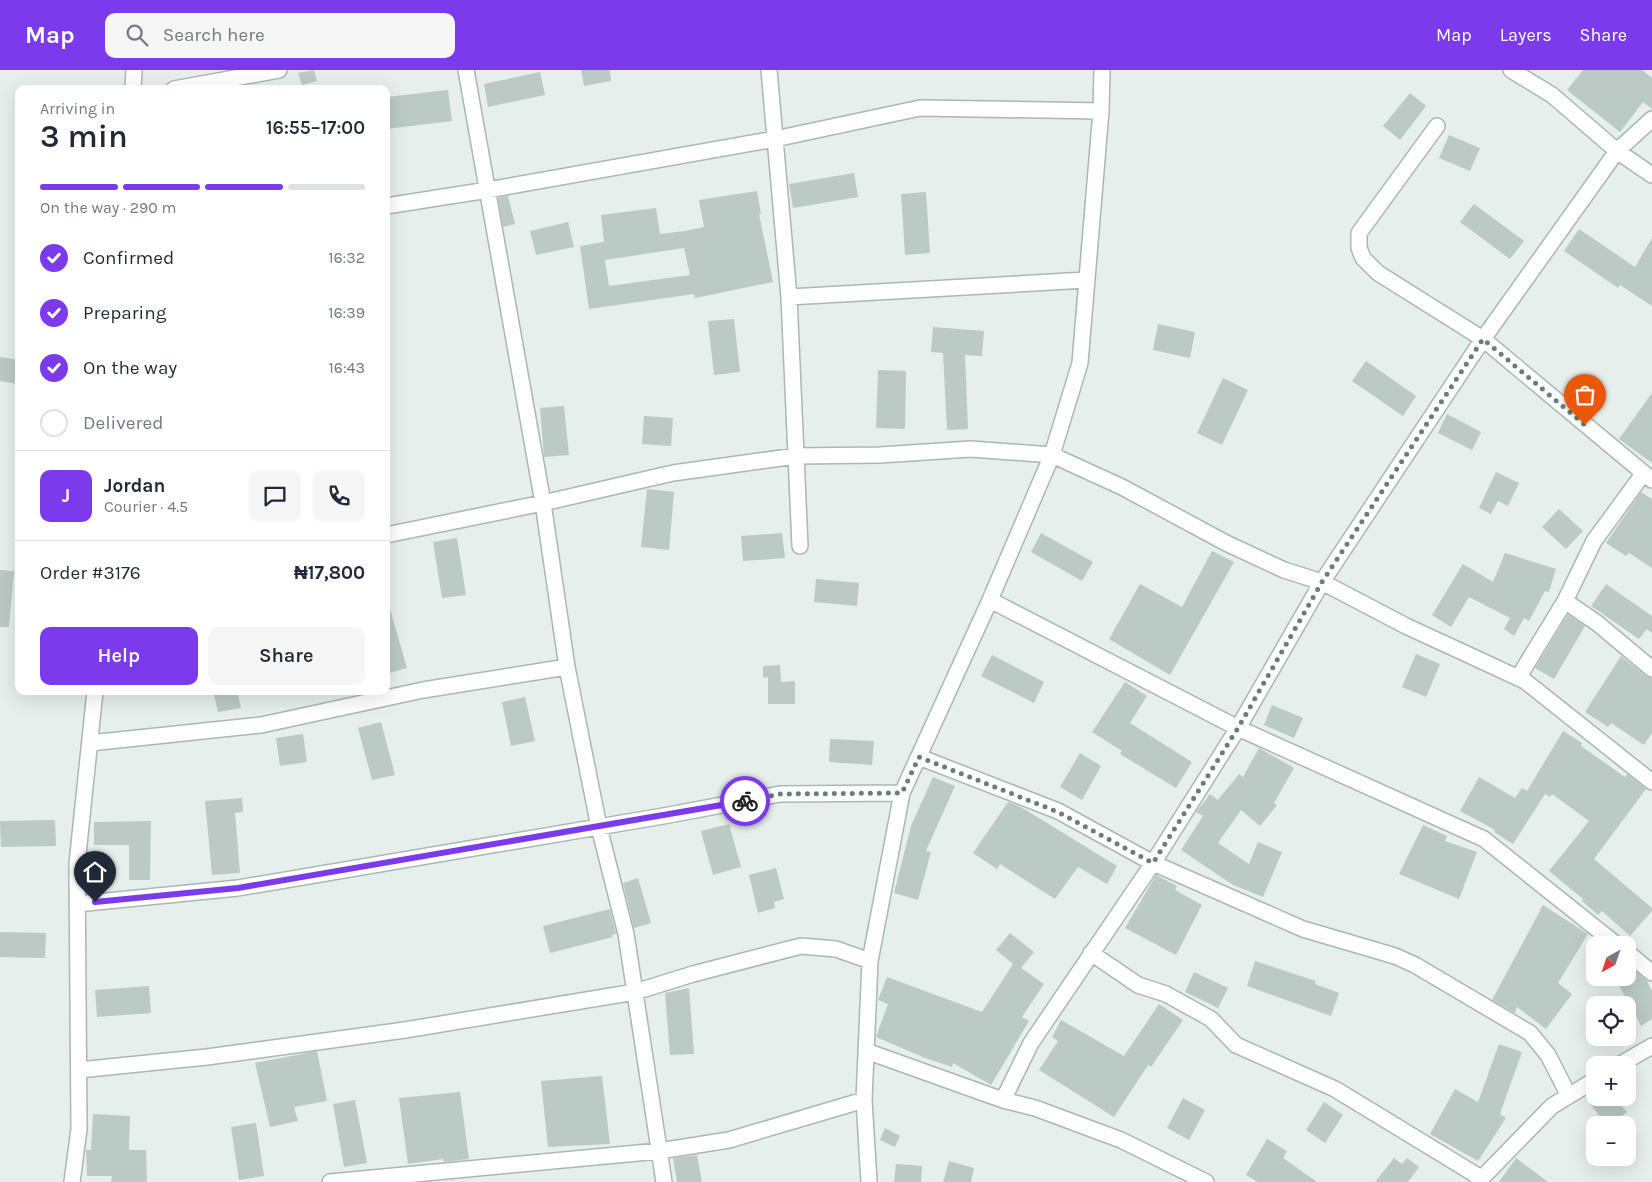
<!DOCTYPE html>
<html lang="en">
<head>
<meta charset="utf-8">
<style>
	:root { --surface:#fff; --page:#f6f6f7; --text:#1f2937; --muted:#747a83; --line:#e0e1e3; --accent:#7c3aed }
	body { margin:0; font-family:Karla,sans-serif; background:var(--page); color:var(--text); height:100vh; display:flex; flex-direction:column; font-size:19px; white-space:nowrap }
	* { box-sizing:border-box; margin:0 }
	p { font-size:16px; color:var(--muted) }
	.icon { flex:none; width:28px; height:28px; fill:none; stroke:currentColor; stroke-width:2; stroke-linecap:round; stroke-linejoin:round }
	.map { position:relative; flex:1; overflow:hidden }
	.details { position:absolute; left:15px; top:15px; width:375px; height:610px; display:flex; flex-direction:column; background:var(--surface); border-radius:10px; box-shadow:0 5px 20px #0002 }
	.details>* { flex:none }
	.needle { width:32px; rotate:220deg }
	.fabs { position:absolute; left:1586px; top:866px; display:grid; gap:10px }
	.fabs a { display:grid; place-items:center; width:50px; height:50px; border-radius:10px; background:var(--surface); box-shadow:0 5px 20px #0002; font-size:25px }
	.pin { position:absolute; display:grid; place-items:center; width:42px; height:42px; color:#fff; margin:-51px -21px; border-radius:50% 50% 50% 0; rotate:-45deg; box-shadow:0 0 5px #0007 }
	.pin .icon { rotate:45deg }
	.courier { position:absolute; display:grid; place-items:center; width:50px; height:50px; margin:-25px; border:4px solid #7c3aed; border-radius:50%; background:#fff; color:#222; box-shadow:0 1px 6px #0007 }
	.summary em { font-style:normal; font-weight:600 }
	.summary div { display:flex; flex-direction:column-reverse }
	.summary { display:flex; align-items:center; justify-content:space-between; height:85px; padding:0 25px }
	h1 { font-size:32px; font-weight:600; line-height:38px }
	.bar { display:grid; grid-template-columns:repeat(4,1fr); gap:8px 5px; align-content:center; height:60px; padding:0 25px }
	.bar i { height:6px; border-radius:4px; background:var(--line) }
	.bar .selected { background:var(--accent) }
	.bar p { grid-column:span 4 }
	.line { display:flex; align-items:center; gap:12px; padding:0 25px; border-top:1px solid var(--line) }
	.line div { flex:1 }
	.round { display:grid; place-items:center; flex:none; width:52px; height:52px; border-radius:10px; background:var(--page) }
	ol { padding:0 25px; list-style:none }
	li { display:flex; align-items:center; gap:15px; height:55px }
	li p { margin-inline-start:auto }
	li .icon { padding:5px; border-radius:50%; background:var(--accent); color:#fff; stroke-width:4 }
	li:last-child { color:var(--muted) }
	li i { width:28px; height:28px; border:2px solid var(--line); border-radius:50% }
	.cta { display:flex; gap:10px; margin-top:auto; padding:10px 25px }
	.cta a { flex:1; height:58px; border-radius:10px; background:var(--accent); color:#fff; font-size:20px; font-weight:600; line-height:58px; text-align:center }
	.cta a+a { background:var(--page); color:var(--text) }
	header { display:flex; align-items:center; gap:30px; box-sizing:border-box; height:70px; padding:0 25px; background:var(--accent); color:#fff }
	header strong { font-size:24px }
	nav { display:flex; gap:28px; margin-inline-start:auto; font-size:18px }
	.search { width:350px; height:45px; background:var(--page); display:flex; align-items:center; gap:12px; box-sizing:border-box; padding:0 18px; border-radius:10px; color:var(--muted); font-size:19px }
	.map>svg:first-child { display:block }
</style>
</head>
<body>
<header>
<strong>Map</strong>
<div class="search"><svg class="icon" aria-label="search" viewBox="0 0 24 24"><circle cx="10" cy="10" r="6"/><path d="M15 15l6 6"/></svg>Search here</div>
<nav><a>Map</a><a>Layers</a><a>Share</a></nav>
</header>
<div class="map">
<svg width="1652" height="1112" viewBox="0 0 1652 1112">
	<rect width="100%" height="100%" fill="#e6efeb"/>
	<!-- building -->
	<path fill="#bbcac4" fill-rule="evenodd" d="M314,0L317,11L302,15L298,3Z
		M581,0H610L611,11L584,16Z
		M1583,0H1642L1652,8V39L1643,32L1620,62L1567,20Z
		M540,2L545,25L488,37L484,14Z
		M448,20L452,51L386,59V27Z
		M1410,23L1426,36L1400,70L1383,56Z
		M1449,65L1480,78L1470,101L1439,88Z
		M854,103L858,127L793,138L789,114Z
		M757,121L761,144H759L773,212L695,228L694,224L589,239L580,176L604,172L601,145L656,138L660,164L685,161L704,157L699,130ZM684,178L690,205L609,216L605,190Z
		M926,122L930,183L905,185L901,124Z
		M508,126L515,154L503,157L498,128Z
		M1474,134L1524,171L1510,189L1460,152Z
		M568,152L574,177L536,185L530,161Z
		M1579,159L1635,197L1652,168V236L1620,215L1618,218L1564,181Z
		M734,249L740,302L714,305L708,251Z
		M1158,254L1195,262L1190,288L1153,280Z
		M933,257L984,261L982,286L965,285L968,359L947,360L943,283L931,282Z
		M0,287L19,290L17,314L0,311Z
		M1366,291L1416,326L1403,346L1352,311Z
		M878,300L906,301L905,359L876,358Z
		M1223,308L1248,320L1222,375L1197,363Z
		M1652,323V393L1619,369Z
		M564,336L569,385L544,387L540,338Z
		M1447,344L1481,362L1472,380L1438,363Z
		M644,346L673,348L671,376L642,374Z
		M1496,402L1519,413L1508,436L1498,431L1491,444L1479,438Z
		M647,419L674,422L669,480L641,477Z
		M1641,422L1652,429V498L1629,483L1626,486L1606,473Z
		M1559,439L1583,461L1566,479L1542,457Z
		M782,463L785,488L743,491L741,466Z
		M1041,463L1093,492L1082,511L1031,482Z
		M457,468L466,525L442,528L433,472Z
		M1212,481L1234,492L1170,605L1109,569L1140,514L1182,537Z
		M1505,483L1556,499L1549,522L1545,521L1529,551L1524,548L1514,566L1504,559L1510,548L1469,527L1451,557L1432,545L1463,494L1493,512Z
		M0,500L14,501L9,557H0Z
		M816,509L859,513L857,536L814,532Z
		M1606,514L1652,546V563L1647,559L1639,569L1591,536Z
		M386,539H390L407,598L386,604Z
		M1568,544L1585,556L1554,609L1535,598Z
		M1416,584L1440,594L1426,627L1402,617Z
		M992,585L1044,612L1034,633L981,606Z
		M1621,586L1646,606L1652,608V663L1644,675L1611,653L1608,657L1585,642Z
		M780,595L781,612L795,611V634H768V607L763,608V596Z
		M1125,612L1147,626L1130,653L1192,692L1176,718L1120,684L1122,681L1092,662Z
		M213,621H237L241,638L218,642Z
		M525,627L535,671L511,676L502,632Z
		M1272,635L1303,648L1294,668L1264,655Z
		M381,652L395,705L372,710L358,658Z
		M1563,661L1582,673L1581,676L1625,707L1627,704L1646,719L1594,789L1652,838V841L1630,866L1602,841L1598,845L1582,831L1583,829L1549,801L1589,751L1552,724L1550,727L1545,724L1513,774L1494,762L1495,760L1460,741L1479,707L1515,728L1522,718L1527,721Z
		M303,664L307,692L280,696L276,668Z
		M830,669L874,671L872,695L829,692Z
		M1259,678L1294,698L1274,733L1277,735L1260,756L1241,740L1218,773L1249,794L1258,772L1282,782L1263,827L1233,815L1181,780L1203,746L1196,742L1210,724L1218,730L1239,704L1243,707Z
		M1080,683L1101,696L1082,730L1060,717Z
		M933,707L955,716L926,781L931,782L918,830L894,823L911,756Z
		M242,728L243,742L235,743L240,803L212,805L205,731Z
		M1008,732L1021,737L1117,796L1107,814L1078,797L1055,829L1000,794L997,799L973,783Z
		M55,750L56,776L1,777L0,751Z
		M151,751L150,810H129V775H94V752Z
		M729,754L741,797L713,805L701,761Z
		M1423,755L1447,766L1445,771L1477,782L1459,829L1399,804Z
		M776,798L784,829L774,832L775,838L758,843L749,805Z
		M1156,805L1177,816L1175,820L1202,835L1176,885L1125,858Z
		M638,808L651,853L634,858L623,813Z
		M1543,835L1588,864L1558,913L1572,924L1546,959L1517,937L1515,943L1492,930Z
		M610,839L616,864L612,865L613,867L550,883L543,856Z
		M0,862L46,863L45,888L0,887Z
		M1010,863L1034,882L1021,898L1044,914L1022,947L1029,951L991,1015L953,993L952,997L925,988L876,967L888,934L878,930L887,907L982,942L1013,894L996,880Z
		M1255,891L1316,911L1315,914L1339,923L1331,946L1247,916Z
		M1194,902L1228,918L1218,938L1185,922Z
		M1637,902L1647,911L1652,921V949L1641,956L1617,912Z
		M149,916L151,943L97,947L95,920Z
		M689,918L694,984L670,985L665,923Z
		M1159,934L1183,950L1151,997L1148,995L1114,1047L1039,1000L1058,971L1052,967L1061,950L1124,986Z
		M1499,974L1522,982L1500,1044L1506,1048L1478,1091L1430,1064L1455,1019L1478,1032Z
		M317,981L327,1031L294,1037L298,1051L270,1057L255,993Z
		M602,1006L610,1074L548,1077L541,1011Z
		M460,1022L469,1089L444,1092L443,1089L408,1094L399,1028Z
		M1183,1028L1205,1040L1189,1070L1167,1058Z
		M1585,1028H1615L1627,1042L1610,1055H1607Z
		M355,1030L367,1093L344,1097L333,1034Z
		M1324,1032L1343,1045L1325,1073L1306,1060Z
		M93,1044L130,1046L129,1080H146L147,1112H111L112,1106H87L86,1080H91Z
		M256,1053L264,1106L239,1110L231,1057Z
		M885,1058L900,1066L895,1077L880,1070Z
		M1267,1069L1287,1081L1283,1088L1317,1112H1258L1246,1105Z
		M697,1085L702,1112H677L673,1088Z
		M1394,1088L1402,1094L1407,1088L1419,1097L1408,1112H1375Z
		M1516,1088L1548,1112H1499Z
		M949,1091L974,1098L971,1112H943Z
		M896,1094L922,1096L921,1112H894Z"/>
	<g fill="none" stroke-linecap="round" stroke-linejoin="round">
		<defs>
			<path id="minor" d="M466,0L543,433L567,597L599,757L626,864L664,1112
				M769,0L789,227L800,476
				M1511,0L1552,25L1617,81L1652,105
				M133,19L134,0
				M174,19L279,0
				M1437,56L1359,163V178L1363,188L1378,203L1483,269L1652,410
				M386,136L488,120L775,69L920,38L1101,41
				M789,227L1086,210
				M1643,404L1594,471L1565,531L1597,553L1652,599
				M386,465L543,433L673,403L796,386L880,385L971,379L1052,385L1122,417L1226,473L1284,500L1322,512L1406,556L1525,611L1652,712
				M990,530L1238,658L1484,769L1617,875
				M1518,608L1565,531
				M90,673L261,655L423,620L567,597
				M919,687L1058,741L1153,793L1303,859L1395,886L1415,895L1530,963L1548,985L1569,1026
				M77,834L238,818L669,745L780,724L902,723
				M1091,883L1138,915L1166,924L1211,949L1236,975L1335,1019L1481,1108
				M1628,883L1652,903
				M866,981L1003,1030L1035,1038L1121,1070L1206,1112
				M1619,995L1652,976
				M79,1000L207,987L405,960L635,922L693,904L801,876L836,879L870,891
				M1003,1030L1031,973L1153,793L1238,658L1322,512L1483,269L1617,81L1652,49
				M72,1112L79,1059L77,794L95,621
				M330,1112L659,1081L729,1070L864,1030
				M869,1112L864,1030L870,891L902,723L990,530L1052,385L1080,293L1101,41L1102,0
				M1478,1112L1552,1036L1595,1010"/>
		</defs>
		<!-- minor casing -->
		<use href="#minor" stroke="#a8b8b2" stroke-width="18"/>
		<!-- minor -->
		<use href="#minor" stroke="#fff" stroke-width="15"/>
	</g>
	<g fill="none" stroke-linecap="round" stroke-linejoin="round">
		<!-- done -->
		<path stroke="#687f78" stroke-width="5" stroke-dasharray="0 9" d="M745,731L780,724L902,723L919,687L1058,742L1153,793L1238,658L1322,512L1483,269L1585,355"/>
		<!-- route -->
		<path stroke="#7c3aed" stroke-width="6" d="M95,832L238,818L745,731"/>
	</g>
</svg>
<div class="fabs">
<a><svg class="needle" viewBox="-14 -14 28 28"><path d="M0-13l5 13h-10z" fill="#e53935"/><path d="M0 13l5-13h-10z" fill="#747a83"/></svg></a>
<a><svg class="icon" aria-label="locate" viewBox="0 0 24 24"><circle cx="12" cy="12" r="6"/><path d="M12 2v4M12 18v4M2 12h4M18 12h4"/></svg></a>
<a>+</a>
<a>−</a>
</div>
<div class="pin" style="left:1585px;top:355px;background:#ea580c"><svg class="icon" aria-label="bag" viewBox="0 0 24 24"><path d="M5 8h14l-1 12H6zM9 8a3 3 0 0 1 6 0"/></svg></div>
<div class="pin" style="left:95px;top:832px;background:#1f2937"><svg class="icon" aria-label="home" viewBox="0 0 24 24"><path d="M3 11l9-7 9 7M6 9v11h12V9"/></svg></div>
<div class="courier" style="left:745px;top:731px"><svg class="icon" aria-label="bike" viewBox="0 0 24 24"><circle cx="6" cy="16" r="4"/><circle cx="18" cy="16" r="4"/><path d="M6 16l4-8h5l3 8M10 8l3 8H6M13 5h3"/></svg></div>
<section class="details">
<div class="summary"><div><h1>3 min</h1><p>Arriving in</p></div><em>16:55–17:00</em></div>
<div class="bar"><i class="selected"></i><i class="selected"></i><i class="selected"></i><i></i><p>On the way · 290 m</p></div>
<ol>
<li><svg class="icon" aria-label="check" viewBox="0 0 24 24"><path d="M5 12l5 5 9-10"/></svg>Confirmed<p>16:32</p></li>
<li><svg class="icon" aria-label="check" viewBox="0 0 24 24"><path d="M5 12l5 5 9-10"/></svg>Preparing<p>16:39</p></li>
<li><svg class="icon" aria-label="check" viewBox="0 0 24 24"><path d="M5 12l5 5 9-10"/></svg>On the way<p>16:43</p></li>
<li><i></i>Delivered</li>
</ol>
<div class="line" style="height:90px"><b class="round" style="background:var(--accent);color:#fff">J</b><div><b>Jordan</b><p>Courier · 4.5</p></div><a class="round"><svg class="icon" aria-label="chat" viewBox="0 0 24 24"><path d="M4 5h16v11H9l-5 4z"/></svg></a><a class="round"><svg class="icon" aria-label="phone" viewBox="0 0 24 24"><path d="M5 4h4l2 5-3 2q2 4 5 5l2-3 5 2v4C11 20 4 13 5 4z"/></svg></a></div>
<div class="line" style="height:65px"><div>Order #3176</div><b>₦17,800</b></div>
<div class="cta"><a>Help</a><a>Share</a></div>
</section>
</div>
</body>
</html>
